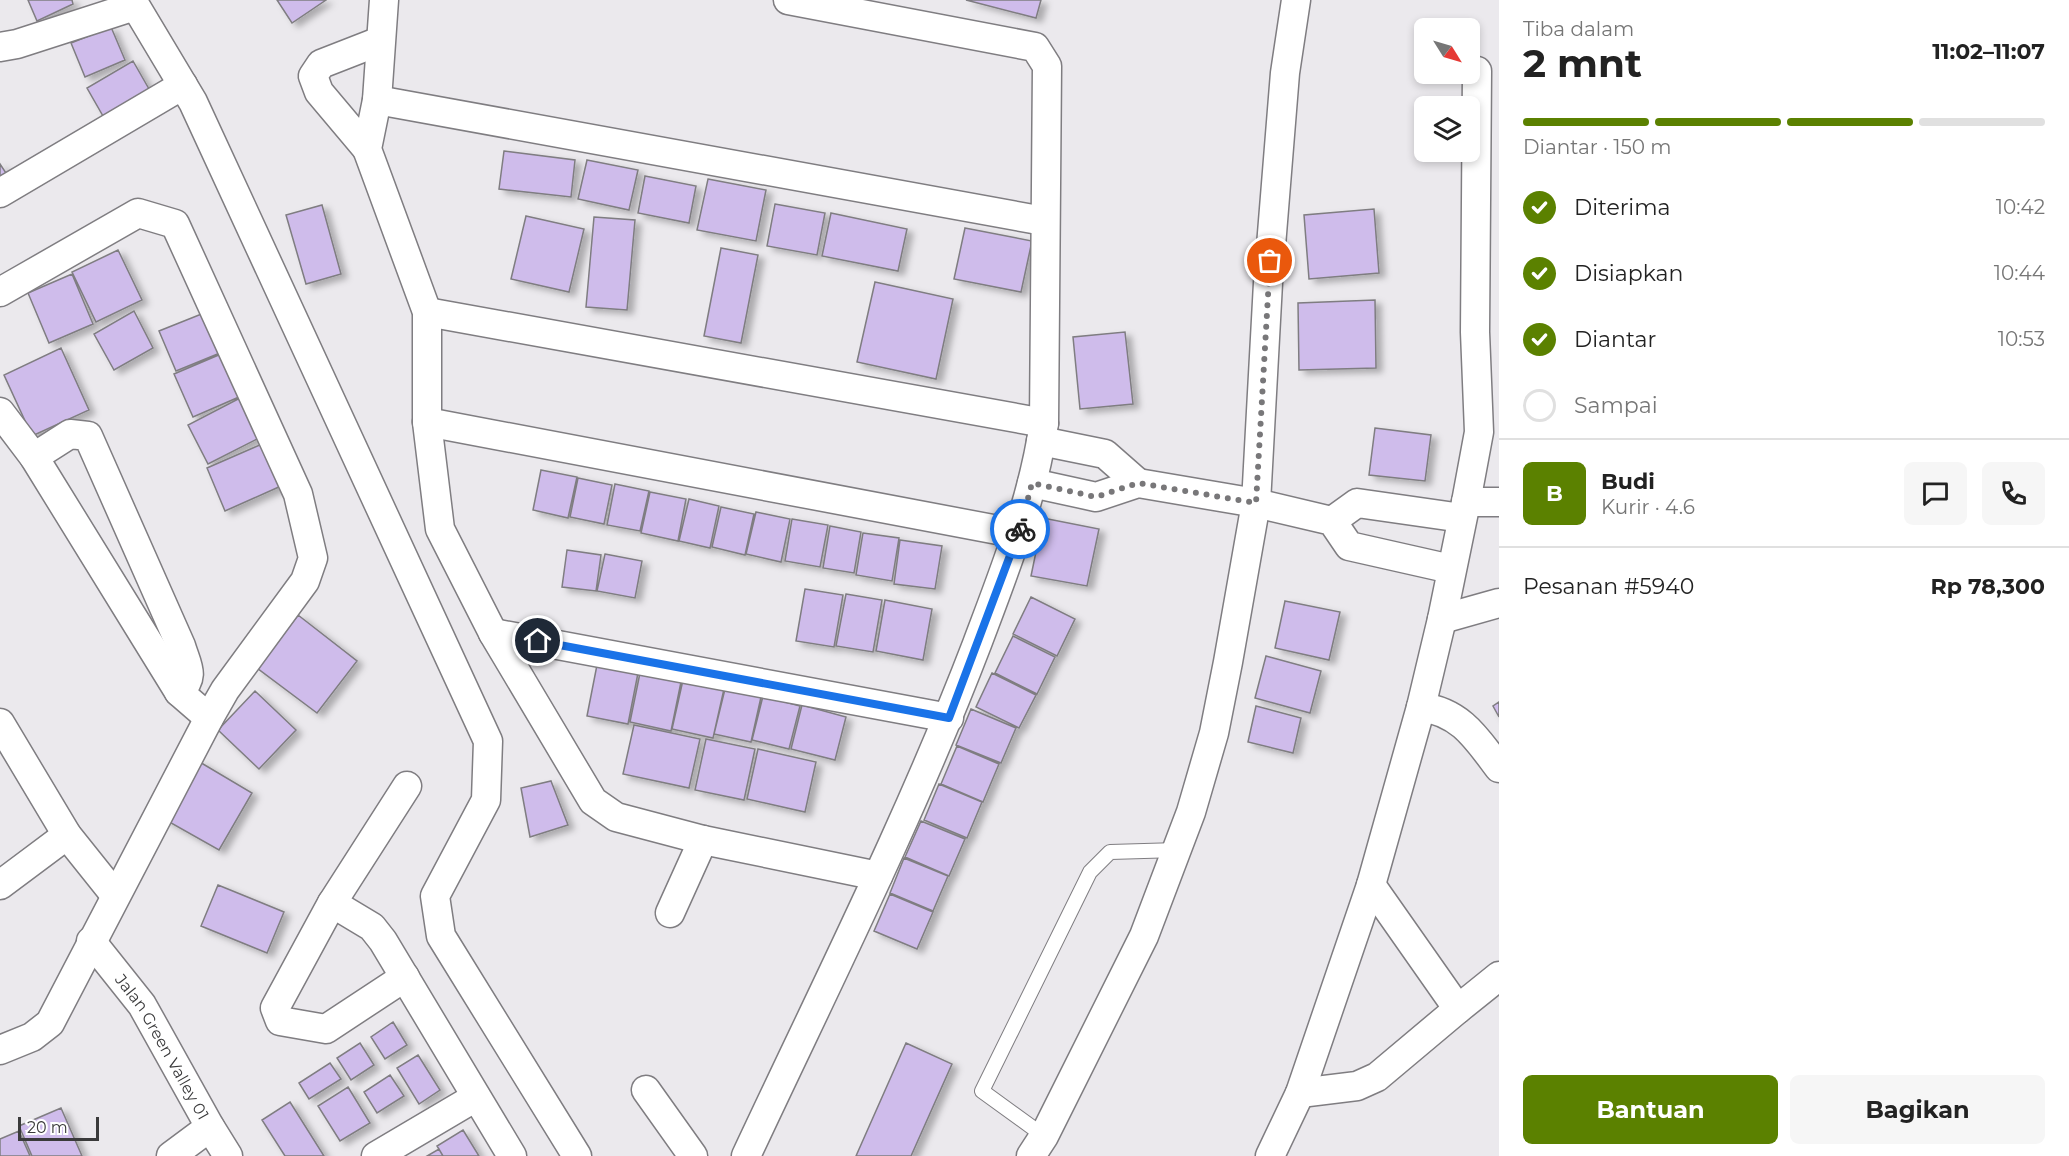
<!DOCTYPE html>
<html lang="id">
<head>
<meta charset="utf-8">
<style>
	:root { --surface:#fff; --page:#f6f6f6; --text:#222; --muted:#767676; --line:#e0e0e0; --accent:#5b8100 }
	body { margin:0; font-family:Montserrat,sans-serif; background:var(--page); color:var(--text); height:100vh; display:flex; flex-direction:column; font-size:22px; white-space:nowrap }
	* { box-sizing:border-box; margin:0 }
	p { font-size:20px; color:var(--muted) }
	.icon { flex:none; width:33px; height:33px; fill:none; stroke:currentColor; stroke-width:2; stroke-linecap:round; stroke-linejoin:round }
	.map { position:relative; flex:1; overflow:hidden }
	.drawer { display:flex; flex-direction:column; background:var(--surface); width:570px }
	.drawer>* { flex:none }
	.needle { width:39px; rotate:127deg }
	.fabs { position:absolute; left:1414px; top:18px; display:grid; gap:12px }
	.fabs a { display:grid; place-items:center; width:66px; height:66px; border-radius:9px; background:var(--surface); box-shadow:0 3px 9px #0003; font-size:30px }
	.scale { position:absolute; left:18px; bottom:15px; width:81px; box-sizing:border-box; padding-left:6px; border:3px solid #3a3a3b; border-top:0; font-size:16px; line-height:21px; white-space:nowrap; color:#3a3a3b; -webkit-text-stroke:4px #fff; paint-order:stroke }
	.pin { position:absolute; display:grid; place-items:center; width:51px; height:51px; color:#fff; margin:-26px; border:3px solid #fff; border-radius:50%; box-shadow:0 2px 6px #0007 }
	.courier { position:absolute; display:grid; place-items:center; width:60px; height:60px; margin:-30px; border:4px solid #1a73e8; border-radius:50%; background:#fff; color:#222; box-shadow:0 2px 8px #0007 }
	.head em { font-style:normal; font-weight:700 }
	.head div { display:flex; flex-direction:column-reverse }
	.head { display:flex; align-items:center; justify-content:space-between; height:102px; padding:0 24px }
	h1 { font-size:39px; font-weight:700; line-height:45px }
	.bar { display:grid; grid-template-columns:repeat(4,1fr); gap:9px 6px; align-content:center; height:72px; padding:0 24px }
	.bar i { height:8px; border-radius:4px; background:var(--line) }
	.bar .current { background:var(--accent) }
	.bar p { grid-column:span 4 }
	.line { display:flex; align-items:center; gap:15px; padding:0 24px; border-top:2px solid var(--line) }
	.line div { flex:1 }
	.round { display:grid; place-items:center; flex:none; width:63px; height:63px; border-radius:9px; background:var(--page) }
	ol { padding:0 24px; list-style:none }
	li { display:flex; align-items:center; gap:18px; height:66px }
	li p { margin-inline-start:auto }
	li .icon { padding:6px; border-radius:50%; background:var(--accent); color:#fff; stroke-width:4 }
	li:last-child { color:var(--muted) }
	li i { width:33px; height:33px; border:3px solid var(--line); border-radius:50% }
	.action { display:flex; gap:12px; margin-top:auto; padding:12px 24px }
	.action a { flex:1; height:69px; border-radius:9px; background:var(--accent); color:#fff; font-size:24px; font-weight:700; line-height:69px; text-align:center }
	.action a+a { background:var(--page); color:var(--text) }
	main { display:flex; flex:1; min-height:0 }
	.map>svg:first-child { display:block }
</style>
</head>
<body>
<main>
<div class="map">
<svg width="1499" height="1156" viewBox="0 0 1499 1156">
	<defs>
		<filter id="shadow"><feDropShadow dx="6" dy="4" stdDeviation="3" flood-color="#0004"/></filter>
	</defs>
	<rect width="100%" height="100%" fill="#ebe9ed"/>
	<!-- building -->
	<path fill="#cfbceb" stroke="#7f7d81" stroke-width="1.5" filter="url(#shadow)" d="M28,0H72L73,4L37,21Z
		M277,0H326L292,23Z
		M966,0H1041L1036,18Z
		M111,27L125,60L85,77L71,43Z
		M133,61L153,96L107,123L87,88Z
		M504,151L575,160L571,197L499,189Z
		M587,160L638,170L629,210L578,199Z
		M0,164L6,173L0,177Z
		M645,176L696,186L689,223L638,213Z
		M708,179L766,190L756,241L697,230Z
		M775,204L825,213L817,255L767,246Z
		M322,205L341,274L306,284L286,215Z
		M1374,209L1379,273L1309,279L1304,215Z
		M831,213L907,229L898,271L822,256Z
		M526,216L584,229L569,292L511,279Z
		M594,217L635,220L627,310L586,307Z
		M965,228L1032,241L1021,292L954,279Z
		M721,248L758,255L741,343L704,336Z
		M118,250L142,300L96,322L72,272Z
		M72,274L93,324L49,343L28,293Z
		M875,282L953,299L936,379L857,362Z
		M1375,300L1376,368L1299,370L1298,303Z
		M134,311L153,348L114,370L94,334Z
		M204,313L220,353L176,371L159,331Z
		M1125,332L1133,404L1080,409L1073,337Z
		M61,348L89,410L32,436L4,375Z
		M221,354L239,397L193,417L174,374Z
		M240,398L261,437L208,464L188,425Z
		M1375,428L1431,435L1425,481L1369,475Z
		M262,444L281,486L225,511L207,468Z
		M541,470L577,477L568,518L533,510Z
		M578,478L612,485L604,524L570,517Z
		M615,484L649,491L640,531L607,525Z
		M650,492L686,499L678,541L641,533Z
		M689,499L719,506L710,548L679,541Z
		M721,507L754,514L745,555L712,547Z
		M756,512L790,519L781,562L746,554Z
		M1043,518L1099,529L1087,586L1031,576Z
		M792,519L828,525L820,567L785,561Z
		M830,526L861,532L854,573L823,568Z
		M863,533L899,538L892,581L856,575Z
		M900,540L942,546L935,589L894,584Z
		M567,550L601,555L596,591L562,587Z
		M605,554L642,561L635,598L597,591Z
		M805,589L843,595L834,647L796,641Z
		M846,594L882,600L873,652L836,646Z
		M1031,597L1075,619L1057,656L1013,634Z
		M885,600L932,609L923,660L876,651Z
		M1285,601L1340,612L1329,660L1275,648Z
		M298,615L357,661L317,713L257,668Z
		M1013,636L1055,657L1037,694L995,673Z
		M1266,656L1321,671L1310,713L1255,698Z
		M597,665L638,673L628,724L587,716Z
		M640,673L681,682L671,731L630,722Z
		M992,673L1036,695L1019,728L976,707Z
		M683,680L724,689L713,738L672,729Z
		M725,689L761,697L751,742L714,734Z
		M255,691L296,730L259,769L218,730Z
		M763,696L800,706L789,749L752,740Z
		M1499,702V717L1493,706Z
		M802,705L846,717L835,760L791,749Z
		M1256,706L1301,718L1293,753L1248,742Z
		M971,709L1016,728L1001,763L956,745Z
		M634,725L700,739L689,788L623,774Z
		M706,739L755,749L744,800L695,790Z
		M957,746L999,764L983,802L941,784Z
		M758,749L816,762L805,812L747,799Z
		M198,761L252,793L219,850L164,819Z
		M551,781L568,825L530,837L521,788Z
		M939,784L982,802L967,838L924,820Z
		M921,821L965,839L949,876L905,857Z
		M904,858L948,876L933,911L890,893Z
		M218,885L284,912L267,953L201,926Z
		M890,894L933,912L917,949L874,931Z
		M393,1022L407,1045L385,1059L371,1037Z
		M360,1043L374,1065L351,1080L337,1058Z
		M906,1043L952,1064L911,1156H856Z
		M418,1055L440,1090L419,1104L397,1068Z
		M330,1063L341,1079L309,1099L299,1083Z
		M390,1075L404,1096L377,1113L364,1092Z
		M348,1087L370,1123L340,1141L318,1106Z
		M290,1102L324,1156H285L262,1120Z
		M61,1108L82,1156H32L19,1126Z
		M463,1130L479,1156H443L437,1146Z
		M19,1131L30,1156H0V1139Z
		M439,1149L443,1156H427Z"/>
	<g fill="none" stroke-linecap="round" stroke-linejoin="round">
		<defs>
			<path id="lane" d="M1044,1136L982,1091L1090,872L1110,852L1178,850"/>
			<g id="street">
				<path d="M132,0L193,102L488,741L486,800L435,896L441,936L577,1156"/>
				<path d="M384,0L377,100L367,149L427,312V422L440,529L493,633L593,801L616,817L703,840L878,876"/>
				<path d="M0,47L17,44L135,6"/>
				<path d="M377,100L1044,221"/>
				<path d="M367,149L319,92L313,76L321,64L380,41"/>
				<path d="M0,193L183,85"/>
				<path d="M0,292L138,213L175,224L298,494L313,558L305,581L225,690L209,718L50,1023L32,1037L0,1050"/>
				<path d="M427,312L1044,423"/>
				<path d="M0,412L34,457L179,692L209,718"/>
				<path d="M427,422L1019,534"/>
				<path d="M1041,441L1105,454L1138,483"/>
				<path d="M34,457L70,434L88,436L181,646C187,666 196,676 179,692"/>
				<path d="M1032,483L1096,497L1138,483L1256,503L1332,521L1349,546L1451,569"/>
				<path d="M1466,502H1499"/>
				<path d="M1332,521L1357,503L1462,518"/>
				<path d="M1442,619L1499,603"/>
				<path d="M493,633L949,718"/>
				<path d="M1421,707C1461,712 1477,739 1499,768"/>
				<path d="M0,723L67,835L115,895"/>
				<path d="M0,885L67,835"/>
				<path d="M1371,885L1458,1009"/>
				<path d="M332,903L372,927L383,941L512,1156"/>
				<path d="M670,913L703,840"/>
				<path id="s1" d="M91,941L142,1005L210,1127L228,1156"/>
				<path d="M405,977L326,1029L280,1021L275,1008L332,903L407,786"/>
				<path d="M646,1090L693,1156"/>
				<path d="M1300,1093L1357,1086L1377,1077L1458,1009L1499,976"/>
				<path d="M171,1156L210,1127"/>
				<path d="M376,1156L476,1097"/>
				<path d="M746,1156C825,987 910,819 977,644C1004,572 1033,500 1044,423L1047,66L1035,47L788,0"/>
				<path d="M1031,1156L1044,1136L1144,936L1191,812L1214,733L1228,662L1256,503L1268,283L1285,73L1296,0"/>
				<path d="M1270,1156L1300,1093L1371,885L1421,707L1442,619L1466,502L1479,432L1475,332L1477,71"/>
			</g>
		</defs>
		<!-- lane casing -->
		<use href="#lane" stroke="#7f7d81" stroke-width="16"/>
		<!-- street casing -->
		<use href="#street" stroke="#7f7d81" stroke-width="31"/>
		<!-- lane -->
		<use href="#lane" stroke="#fff" stroke-width="14"/>
		<!-- street -->
		<use href="#street" stroke="#fff" stroke-width="28"/>
	</g>
	<g fill="none" stroke-linecap="round" stroke-linejoin="round">
		<!-- done -->
		<path stroke="#787779" stroke-width="6" stroke-dasharray="0 10.8" d="M1020,529L1032,483L1096,497L1138,483L1256,503L1270,261"/>
		<!-- route -->
		<path stroke="#1a73e8" stroke-width="8" d="M538,641L949,718L1020,529"/>
	</g>
	<g text-anchor="middle" dominant-baseline="central" stroke-width="6" stroke-linejoin="round" paint-order="stroke">
		<!-- street labels -->
		<g font-size="16" fill="#3a3a3b" stroke="#fff">
			<text stroke="none"><textPath href="#s1" startOffset="128">Jalan Green Valley 01</textPath></text>
		</g>
	</g>
</svg>
<div class="fabs">
<a><svg class="needle" viewBox="-14 -14 28 28"><path d="M0-13l5 13h-10z" fill="#e53935"/><path d="M0 13l5-13h-10z" fill="#767676"/></svg></a>
<a><svg class="icon" aria-label="layers" viewBox="0 0 24 24"><path d="M12 4l9 5-9 5-9-5zM3 14l9 5 9-5"/></svg></a>
</div>
<div class="scale">20 m</div>
<div class="pin" style="left:1270px;top:261px;background:#ea580c"><svg class="icon" aria-label="bag" viewBox="0 0 24 24"><path d="M5 8h14l-1 12H6zM9 8a3 3 0 0 1 6 0"/></svg></div>
<div class="pin" style="left:538px;top:641px;background:#1f2937"><svg class="icon" aria-label="home" viewBox="0 0 24 24"><path d="M3 11l9-7 9 7M6 9v11h12V9"/></svg></div>
<div class="courier" style="left:1020px;top:529px"><svg class="icon" aria-label="bike" viewBox="0 0 24 24"><circle cx="6" cy="16" r="4"/><circle cx="18" cy="16" r="4"/><path d="M6 16l4-8h5l3 8M10 8l3 8H6M13 5h3"/></svg></div>
</div>
<section class="drawer">
<div class="head"><div><h1>2 mnt</h1><p>Tiba dalam</p></div><em>11:02–11:07</em></div>
<div class="bar"><i class="current"></i><i class="current"></i><i class="current"></i><i></i><p>Diantar · 150 m</p></div>
<ol>
<li><svg class="icon" aria-label="check" viewBox="0 0 24 24"><path d="M5 12l5 5 9-10"/></svg>Diterima<p>10:42</p></li>
<li><svg class="icon" aria-label="check" viewBox="0 0 24 24"><path d="M5 12l5 5 9-10"/></svg>Disiapkan<p>10:44</p></li>
<li><svg class="icon" aria-label="check" viewBox="0 0 24 24"><path d="M5 12l5 5 9-10"/></svg>Diantar<p>10:53</p></li>
<li><i></i>Sampai</li>
</ol>
<div class="line" style="height:108px"><b class="round" style="background:var(--accent);color:#fff">B</b><div><b>Budi</b><p>Kurir · 4.6</p></div><a class="round"><svg class="icon" aria-label="chat" viewBox="0 0 24 24"><path d="M4 5h16v11H9l-5 4z"/></svg></a><a class="round"><svg class="icon" aria-label="phone" viewBox="0 0 24 24"><path d="M5 4h4l2 5-3 2q2 4 5 5l2-3 5 2v4C11 20 4 13 5 4z"/></svg></a></div>
<div class="line" style="height:78px"><div>Pesanan #5940</div><b>Rp 78,300</b></div>
<div class="action"><a>Bantuan</a><a>Bagikan</a></div>
</section>
</main>
</body>
</html>
